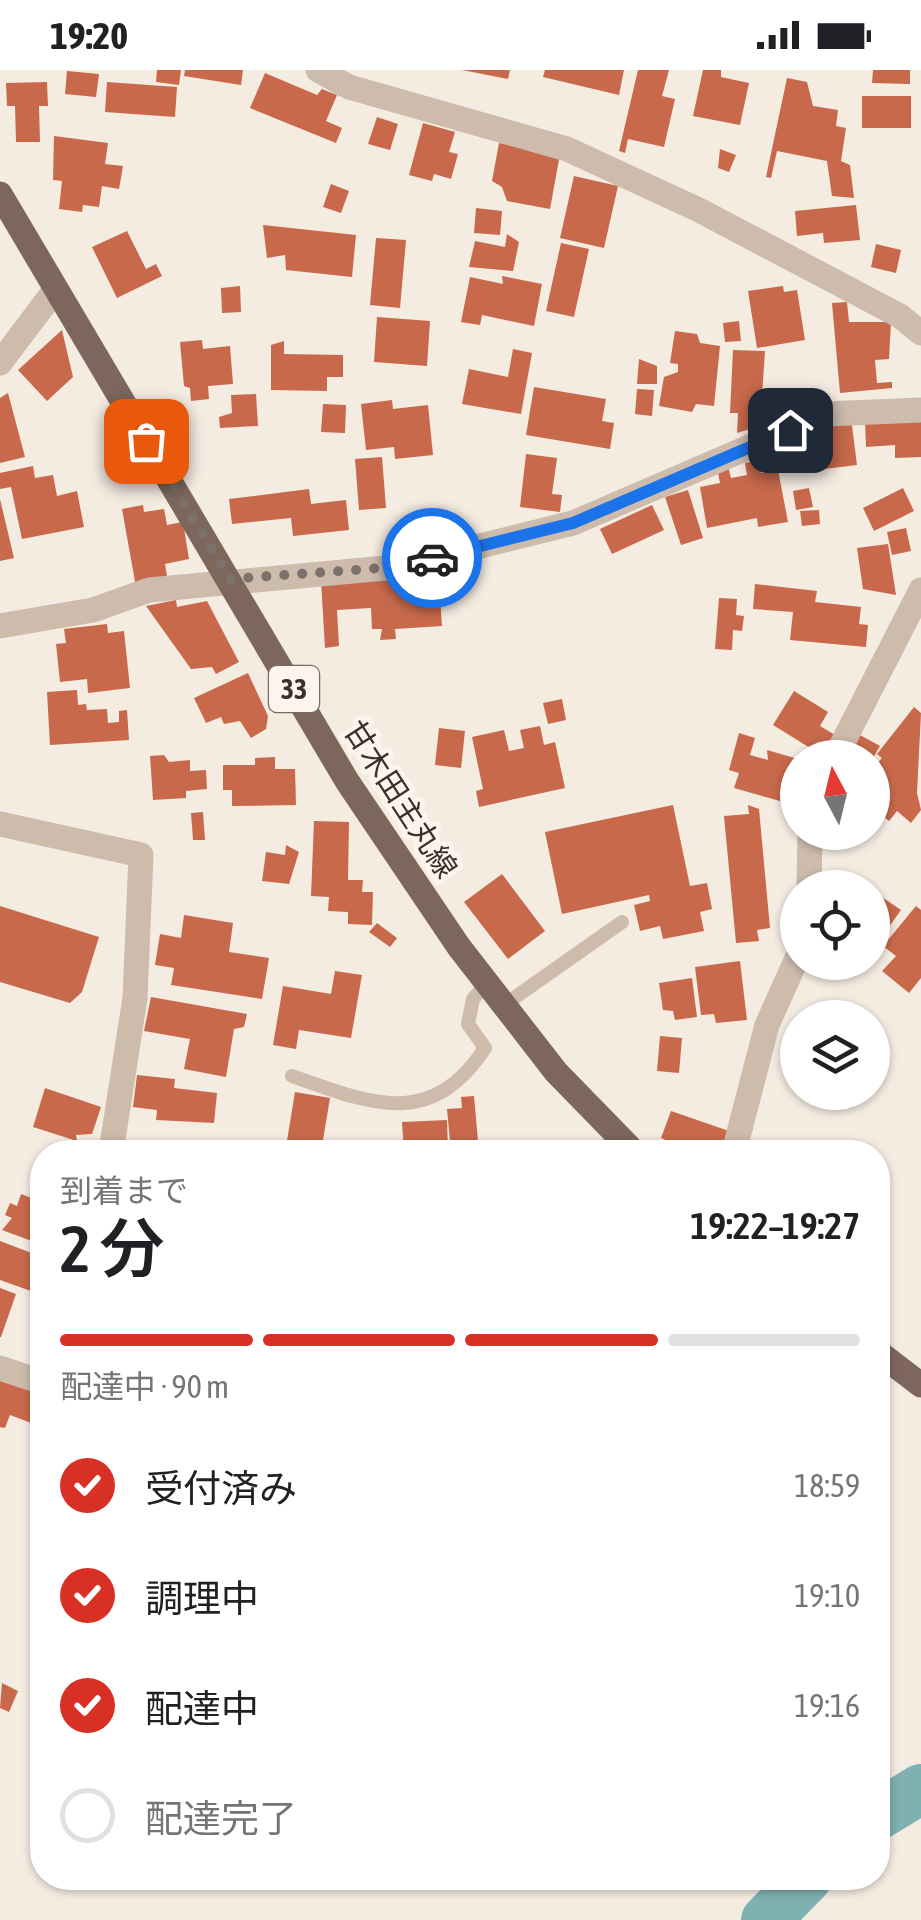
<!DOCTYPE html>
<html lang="ja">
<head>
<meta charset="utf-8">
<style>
	:root { --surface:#fff; --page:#f6f6f6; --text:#202124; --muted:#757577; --line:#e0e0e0; --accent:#d93025 }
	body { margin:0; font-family:"Asap Condensed","Noto Sans JP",sans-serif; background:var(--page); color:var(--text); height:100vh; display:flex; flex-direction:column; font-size:38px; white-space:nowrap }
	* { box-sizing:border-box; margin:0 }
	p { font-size:32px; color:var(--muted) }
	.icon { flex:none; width:55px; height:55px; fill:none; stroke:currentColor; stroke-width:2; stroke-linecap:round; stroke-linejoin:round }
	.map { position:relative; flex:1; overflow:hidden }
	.drawer { position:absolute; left:30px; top:1070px; width:860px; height:750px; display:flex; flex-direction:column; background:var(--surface); border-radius:40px; box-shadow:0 2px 8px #0004 }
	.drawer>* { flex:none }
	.needle { width:65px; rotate:353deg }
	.tools { position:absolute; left:780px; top:670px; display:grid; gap:20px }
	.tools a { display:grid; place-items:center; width:110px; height:110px; border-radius:50%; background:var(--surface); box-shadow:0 2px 8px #0004; font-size:50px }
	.pin { position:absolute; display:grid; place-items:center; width:85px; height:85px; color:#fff; margin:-42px; border-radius:20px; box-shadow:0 5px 15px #0006 }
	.courier { position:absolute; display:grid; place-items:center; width:100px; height:100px; margin:-50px; border:8px solid #1a73e8; border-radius:50%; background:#fff; color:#222; box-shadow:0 2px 12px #0007 }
	.head em { font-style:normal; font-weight:600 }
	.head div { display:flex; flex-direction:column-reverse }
	.head { display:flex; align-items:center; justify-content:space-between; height:170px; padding:0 30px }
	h1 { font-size:65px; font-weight:600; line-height:75px }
	.bar { display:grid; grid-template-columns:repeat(4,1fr); gap:15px 10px; align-content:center; height:120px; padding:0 30px }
	.bar i { height:12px; border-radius:8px; background:var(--line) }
	.bar .selected { background:var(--accent) }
	.bar p { grid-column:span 4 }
	ol { padding:0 30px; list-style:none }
	li { display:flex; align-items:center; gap:30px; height:110px }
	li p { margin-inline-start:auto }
	li .icon { padding:10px; border-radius:50%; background:var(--accent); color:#fff; stroke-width:4 }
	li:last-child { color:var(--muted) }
	li i { width:55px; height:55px; border:5px solid var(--line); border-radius:50% }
	.status { display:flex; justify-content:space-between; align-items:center; height:70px; padding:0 50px; background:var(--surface); direction:ltr }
	.status svg { height:28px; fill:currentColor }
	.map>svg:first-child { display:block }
</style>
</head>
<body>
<div class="status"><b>19:20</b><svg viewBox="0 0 49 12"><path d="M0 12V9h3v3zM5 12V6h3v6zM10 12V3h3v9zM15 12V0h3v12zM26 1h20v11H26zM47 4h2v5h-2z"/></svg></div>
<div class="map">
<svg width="921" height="1850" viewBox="0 0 921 1850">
	<rect width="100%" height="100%" fill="#f4ebe1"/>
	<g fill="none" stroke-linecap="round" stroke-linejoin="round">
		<!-- river -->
		<path stroke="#7fb0b2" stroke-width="50" d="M878,1745L921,1719
			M766,1850L807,1808"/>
	</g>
	<!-- building -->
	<path fill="#c8694b" d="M157,0H181L179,15L156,12Z
		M185,0H243L241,15L184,6Z
		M462,0H510L508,9Z
		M545,0H624L619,25L543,7Z
		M638,0H669L662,26L675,29L664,77L628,69L625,83L619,81Z
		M703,0H721V7L749,13L740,55L693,46Z
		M873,0H910V14L872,13Z
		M67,1L99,4L96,27L65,24Z
		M265,3L317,25L322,19L337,25L326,51L342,58L336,73L250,38Z
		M787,8L807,12L813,36L838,40L836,56L846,58L841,91L850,95L854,128L832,126L827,91L777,81L771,108L766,107Z
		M47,12L48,36H39L40,72H16L15,36H7L6,13Z
		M107,12L177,17L175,47L105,42Z
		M862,26H911V58H862Z
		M377,47L398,54L390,80L368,74Z
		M423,53L455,62L449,82L458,84L451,109L434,104L432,111L409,105Z
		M54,66L108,73L105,94L123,96L119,119L102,116L99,137L83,135L82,142L59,139L62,111L53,110Z
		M499,73L560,84L550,139L507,131L502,117L492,111Z
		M720,79L736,85L729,102L718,98Z
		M574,106L618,116L604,178L560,168Z
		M331,114L349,121L341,143L323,137Z
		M856,135L860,170L824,173L823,163L797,166L795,141Z
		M476,138L502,141L500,165L474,163Z
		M263,155L356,165L352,207L286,200L285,185L267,188Z
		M127,161L146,199L156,194L162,206L117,228L92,177Z
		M507,164L519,172L513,201L469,197L475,171L505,177Z
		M376,168L406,170L400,238L370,235Z
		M561,173L589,179L574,247L546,241Z
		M876,174L901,180L896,203L871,197Z
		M502,206L542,214L534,256L482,245L480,255L461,252L470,207L503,214Z
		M240,216L241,242L222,243L221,218Z
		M783,216L784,222L797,220L805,270L757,278L748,221Z
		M847,232L849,252H891L889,289L875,290L877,313L892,312V318L840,323L832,233Z
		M377,247L430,251L427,296L374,292Z
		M739,251L741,271L725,272L723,253Z
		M62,260L73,307L47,331L18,300Z
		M675,261L697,264L700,273L720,276L714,336L696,334L692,342L659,336L664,307L678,302V294L670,293Z
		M202,270L203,279L230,276L233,314L208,316L209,329L191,331L190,318L184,316L180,272Z
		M284,271V284L343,285V307H327V321L271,320V275Z
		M513,279L532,283L521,344L462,334L469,299L508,307Z
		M733,280L765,281L760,356L737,363L738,343H730Z
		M639,289L657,296V314H637Z
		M534,317L606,329L602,351L614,353L610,379L526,365Z
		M637,319L654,320L652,346L635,344Z
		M8,323L25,387L0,393V328Z
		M256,324L258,356L220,358L219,347L232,343L231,325Z
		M392,330L393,339L428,335L433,385L395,389L394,377L366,380L361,334Z
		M323,334L346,335L345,363L321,362Z
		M921,346V387L895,388V375L866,377L865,350Z
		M851,348L857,395L792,403L788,370L827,366L825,352Z
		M526,384L557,388L552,424L562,425L560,442L520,437Z
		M382,387L386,438L359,440L355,389Z
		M759,390L761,403L778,400L788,452L758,457L757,448L707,458L700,417L720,413L717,398L728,396L731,408L747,405L745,393Z
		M33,396L35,408L53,405L57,426L77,421L84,457L22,469L11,417L0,419V403Z
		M809,418L813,437L796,440L793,421Z
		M903,418L914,441L874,461L863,438Z
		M309,419L311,434L346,430L349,460L293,466L291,448L232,454L229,429Z
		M688,420L703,468L681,475L665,427Z
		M0,429L14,488L0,491Z
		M143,435L144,442L164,439L167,455L183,452L189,489L165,494L168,512L136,517L122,439Z
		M652,435L664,460L612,484L600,459Z
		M819,440L820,454L802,456L800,441Z
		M906,458L911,481L892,485L887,462Z
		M888,474L896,525L863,519L857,478Z
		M405,505L406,515L439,513L442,556L395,559L396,569L380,570L382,559H372L371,538L337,540L339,576L325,578L321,511Z
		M755,514L817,521L815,532L861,537L859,554L868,555L866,577L790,570L793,542L753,539Z
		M719,528L737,529L736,545L744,546L742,561L733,560L732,580L715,579Z
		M176,530L177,537L207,531L239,592L216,604L212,597L191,599L146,536Z
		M107,554L108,563L124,561L130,618L88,623L87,609L60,612L56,574L66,573L64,559Z
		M248,603L268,646L266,659L251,668L240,651L224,654L221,647L206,653L194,628Z
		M77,620L78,635L86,634L87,640L107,639L108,653L119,652V641L127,640L129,670L50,675L47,622Z
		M794,621L828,642L820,656L835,665L823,686L773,655Z
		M562,629L566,650L548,654L543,633Z
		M914,637L921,643L917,723L921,740L911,753L897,741L889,751L872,738L884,723L872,714V699L882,688L877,684Z
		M540,656L544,675L555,672L565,718L479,737L476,721L483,719L472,667L504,660L509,681L524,678L520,660Z
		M439,658L465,661L461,698L435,695Z
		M739,663L755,668L750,685L768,690L767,680L798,689V736L734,718L739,703L729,700Z
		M860,665L880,676L873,688H847Z
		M164,685L169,692L190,690V701L206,700L207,719L186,721V728L153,730L150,686Z
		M275,687V699H295L296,735L232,736V720H223V695H255V688Z
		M673,735L690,816L707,813L712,839L700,842L704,861L663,869L660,856L640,861L634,835L650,831L649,825L562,844L545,762Z
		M748,735L759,739L770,858L757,860L759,871L736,873L724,746L749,744Z
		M203,742L205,770H193L191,743Z
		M314,751L349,752L348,810H363L362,822H373L372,855L348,854V842L328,841L329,827L311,826Z
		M286,775L299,782L289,814L262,811L266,782L285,785Z
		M502,804L545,861L508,889L464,832Z
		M879,825L901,840L879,871L872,867V834Z
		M0,836L99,867L82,922L70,933L0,912Z
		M916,836L921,840V908L909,923L882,901L896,886L883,876Z
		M184,845L233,853L229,882L269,888L262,929L171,915L174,898L155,895L160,864L181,868Z
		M377,853L397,868L390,877L369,862Z
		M740,891L747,950L716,953L714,944L701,945L695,897Z
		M335,901L362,905L351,968L299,960L296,979L273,975L283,916L331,924Z
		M692,908L697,947L675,950L673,941L663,940L659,913Z
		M151,927L247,944L244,957L234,959L226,1007L184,999L190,969L144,961Z
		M660,966L682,968L679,1003L657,1001Z
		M137,1005L175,1009L174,1018L217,1023L214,1053L156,1050L157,1040L133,1037Z
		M45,1018L101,1037L92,1064L76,1065L77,1071L33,1057Z
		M295,1022L330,1028L321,1082L286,1077Z
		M474,1026L479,1082H451L447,1039L462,1038L461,1027Z
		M671,1041L729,1061L722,1082H676V1074L661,1068Z
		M447,1050L448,1082H404L402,1052Z
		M21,1124L42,1132V1157L37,1173L2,1160L12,1148L5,1145L10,1133L17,1136Z
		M0,1171L42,1187V1225L0,1210Z
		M0,1218L16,1224L1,1267H0Z
		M0,1305L42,1320L34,1354L10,1345L5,1358L0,1357Z
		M2,1613L18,1621L9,1642L0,1638Z"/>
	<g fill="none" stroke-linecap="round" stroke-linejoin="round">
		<!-- service -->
		<path stroke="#cdbbac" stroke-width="14" d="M504,935L622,852
			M292,1006C371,1034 431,1060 485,978L468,954L473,929L487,913"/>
		<!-- minor -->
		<path stroke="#cdbbac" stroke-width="25" d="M318,0L349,17L567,79L699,140L900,246L921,263
			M0,293L55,220
			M0,556L93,540L149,520L396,497L573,453L826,344L921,340
			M835,688L921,520
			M0,754L141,785L135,928L111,1082
			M809,818L810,762
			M734,1082L767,955L798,886
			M0,1298L42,1312"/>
		<!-- primary -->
		<path stroke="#7d675c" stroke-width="25" d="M0,124L347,711L459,877L556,1002L634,1082
			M878,1282L921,1315"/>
	</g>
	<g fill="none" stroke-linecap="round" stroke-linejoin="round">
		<!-- done -->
		<path stroke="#7c716b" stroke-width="10" stroke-dasharray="0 18" d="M146,371L230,509L396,497L432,488"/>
		<!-- route -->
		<path stroke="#1a73e8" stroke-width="12" d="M432,488L573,453L790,360"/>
	</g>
	<g text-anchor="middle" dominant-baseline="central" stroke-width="10" stroke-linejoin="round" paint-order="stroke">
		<!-- shield labels -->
		<rect fill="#fbf5ee" stroke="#756b66" stroke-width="2.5" x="269" y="596" width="50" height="46" rx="8"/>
		<g font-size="28" font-weight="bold" fill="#3b302b">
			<text x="294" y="619">33</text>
		</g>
		<!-- street labels -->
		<g font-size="30" fill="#3b302b" stroke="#fbf5ee">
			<text transform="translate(401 729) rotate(57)">甘木田主丸線</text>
		</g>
	</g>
</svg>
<div class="tools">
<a><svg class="needle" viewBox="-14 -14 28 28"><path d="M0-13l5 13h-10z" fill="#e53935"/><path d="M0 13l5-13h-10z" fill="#757577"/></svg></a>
<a><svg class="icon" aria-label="locate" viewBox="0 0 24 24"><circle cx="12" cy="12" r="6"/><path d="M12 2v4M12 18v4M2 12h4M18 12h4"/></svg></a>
<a><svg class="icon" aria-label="layers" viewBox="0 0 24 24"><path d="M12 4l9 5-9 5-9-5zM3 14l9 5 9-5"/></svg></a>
</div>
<div class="pin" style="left:146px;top:371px;background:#ea580c"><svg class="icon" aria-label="bag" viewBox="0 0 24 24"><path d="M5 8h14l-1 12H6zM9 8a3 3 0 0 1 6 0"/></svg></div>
<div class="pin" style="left:790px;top:360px;background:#1f2937"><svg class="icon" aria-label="home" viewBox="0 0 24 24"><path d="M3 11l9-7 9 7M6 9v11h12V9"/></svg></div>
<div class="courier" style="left:432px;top:488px"><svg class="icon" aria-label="car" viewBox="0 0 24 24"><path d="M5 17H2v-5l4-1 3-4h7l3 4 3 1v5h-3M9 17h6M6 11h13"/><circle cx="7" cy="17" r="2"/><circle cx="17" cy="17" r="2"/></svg></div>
<section class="drawer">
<div class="head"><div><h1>2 分</h1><p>到着まで</p></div><em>19:22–19:27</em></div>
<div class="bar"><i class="selected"></i><i class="selected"></i><i class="selected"></i><i></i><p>配達中 · 90 m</p></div>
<ol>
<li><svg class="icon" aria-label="check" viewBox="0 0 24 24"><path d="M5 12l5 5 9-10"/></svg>受付済み<p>18:59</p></li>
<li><svg class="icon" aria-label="check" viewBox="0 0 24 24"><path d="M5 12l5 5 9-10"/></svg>調理中<p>19:10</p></li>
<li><svg class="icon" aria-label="check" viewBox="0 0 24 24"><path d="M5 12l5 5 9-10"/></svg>配達中<p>19:16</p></li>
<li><i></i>配達完了</li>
</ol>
</section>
</div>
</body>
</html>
